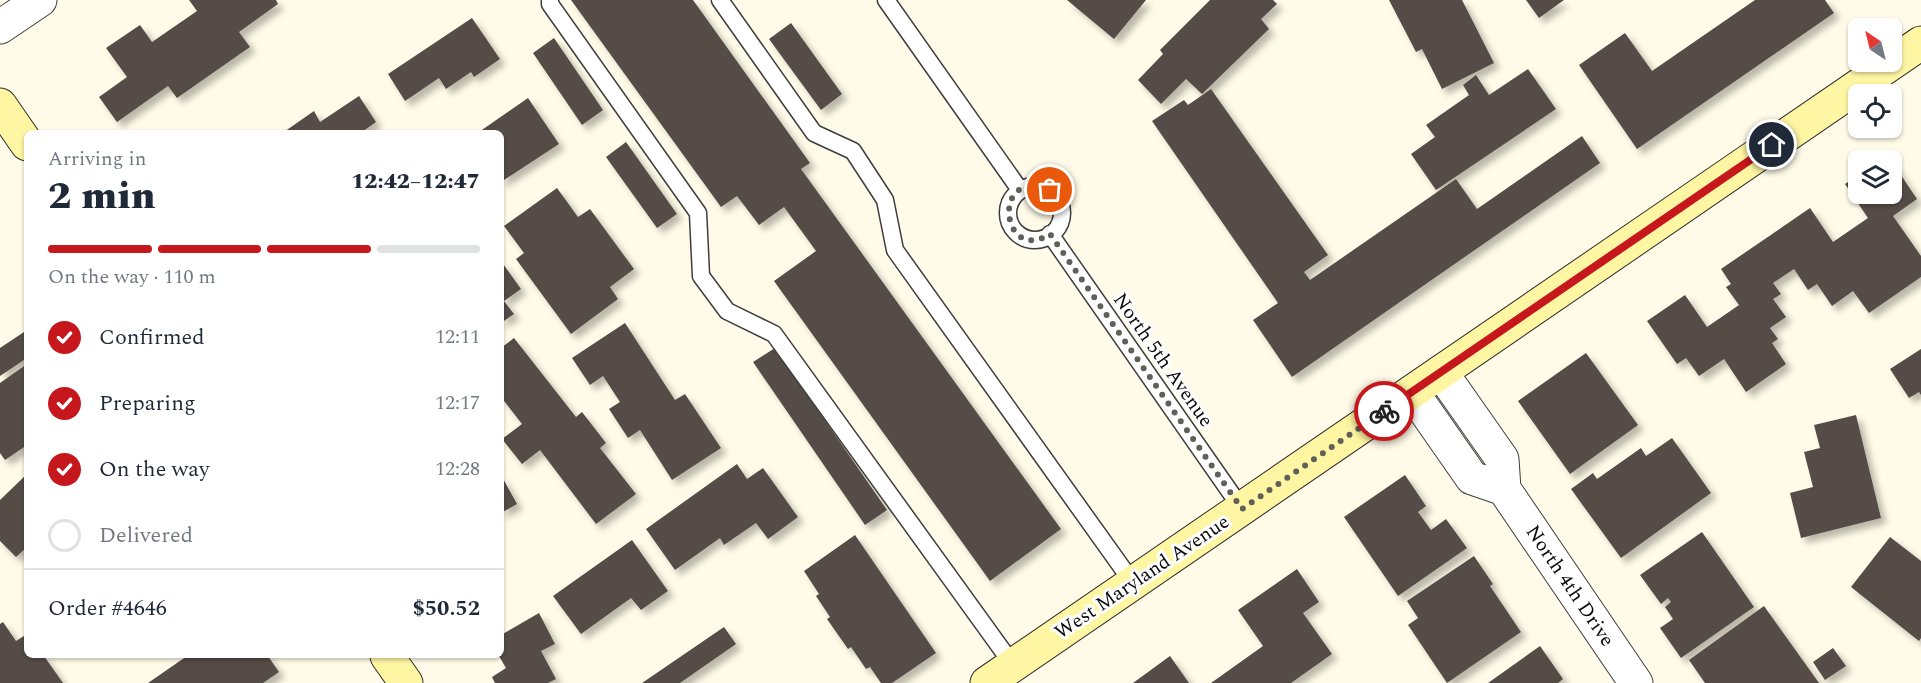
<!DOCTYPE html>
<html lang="en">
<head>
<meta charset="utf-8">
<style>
	:root { --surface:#fff; --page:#f2f2f3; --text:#1f2937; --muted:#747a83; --line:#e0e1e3; --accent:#c6171d }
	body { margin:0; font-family:Spectral,serif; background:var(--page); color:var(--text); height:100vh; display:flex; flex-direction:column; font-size:22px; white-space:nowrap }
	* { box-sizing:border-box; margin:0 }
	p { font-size:20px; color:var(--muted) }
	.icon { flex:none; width:33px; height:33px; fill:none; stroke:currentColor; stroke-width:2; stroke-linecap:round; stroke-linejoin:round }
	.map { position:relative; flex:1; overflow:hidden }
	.drawer { position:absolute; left:24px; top:130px; width:480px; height:528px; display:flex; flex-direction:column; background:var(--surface); border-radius:9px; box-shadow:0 2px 4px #0004 }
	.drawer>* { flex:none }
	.needle { width:39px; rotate:325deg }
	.fabs { position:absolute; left:1848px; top:18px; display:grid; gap:12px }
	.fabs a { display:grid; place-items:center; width:54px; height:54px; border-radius:9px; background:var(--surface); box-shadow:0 2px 4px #0004; font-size:30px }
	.pin { position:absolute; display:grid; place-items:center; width:51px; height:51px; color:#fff; margin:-26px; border:3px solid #fff; border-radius:50%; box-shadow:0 2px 6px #0007 }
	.courier { position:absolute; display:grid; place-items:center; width:60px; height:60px; margin:-30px; border:4px solid #c6171d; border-radius:50%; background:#fff; color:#222; box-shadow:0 2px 8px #0007 }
	.overview em { font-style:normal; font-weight:800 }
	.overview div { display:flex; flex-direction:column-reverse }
	.overview { display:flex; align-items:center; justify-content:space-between; height:102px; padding:0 24px }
	h1 { font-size:39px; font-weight:800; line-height:45px }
	.bar { display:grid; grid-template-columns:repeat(4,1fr); gap:9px 6px; align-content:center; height:72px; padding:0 24px }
	.bar i { height:8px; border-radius:4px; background:var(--line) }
	.bar .active { background:var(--accent) }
	.bar p { grid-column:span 4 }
	.line { display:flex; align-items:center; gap:15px; padding:0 24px; border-top:2px solid var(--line) }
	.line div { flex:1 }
	ol { padding:0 24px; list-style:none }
	li { display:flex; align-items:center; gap:18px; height:66px }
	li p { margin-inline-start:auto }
	li .icon { padding:6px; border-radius:50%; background:var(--accent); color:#fff; stroke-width:4 }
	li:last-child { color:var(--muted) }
	li i { width:33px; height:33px; border:3px solid var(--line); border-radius:50% }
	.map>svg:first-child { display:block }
</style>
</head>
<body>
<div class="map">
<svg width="1921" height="683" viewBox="0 0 1921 683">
	<defs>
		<filter id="shadow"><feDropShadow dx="5.5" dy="5.5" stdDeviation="3" flood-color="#0004"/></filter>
	</defs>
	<rect width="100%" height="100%" fill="#fffbe8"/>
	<!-- building -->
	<path fill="#544c46" filter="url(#shadow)" d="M189,0H276L278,4L239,32L250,47L177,98L168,86L117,122L99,97L127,77L106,48L140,25L152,42L197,11Z
		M571,0H693L810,163L801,169L1061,529L990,581L774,281L816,251L784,207L759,225L737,196L721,207Z
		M1067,0H1146L1114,39Z
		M1210,0H1273L1277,4L1261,19L1269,29L1202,94L1186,79L1161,104L1138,80L1163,54L1160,50Z
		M1389,0H1462L1494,63L1442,89L1422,49L1416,52Z
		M1526,0H1564L1539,18Z
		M1755,0H1825L1834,13L1637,149L1579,65L1625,33L1652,71Z
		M472,18L500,59L474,77L471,72L446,89L439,78L405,101L388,74Z
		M791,23L842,94L821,110L769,39Z
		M554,38L603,110L582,125L533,53Z
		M1528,69L1556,109L1436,190L1411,154L1435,137L1426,125L1469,95L1463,85L1476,75L1489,95Z
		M1211,89L1328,255L1304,272L1310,280L1456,179L1477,209L1582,136L1600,163L1292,377L1253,320L1278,303L1152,121L1184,100L1188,105Z
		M359,96L376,122L359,134H281L314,111L320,122Z
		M528,98L559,144L501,182V134H476Z
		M626,142L677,214L657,228L606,157Z
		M1892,162L1917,199L1893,216L1921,256V277L1869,313L1853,291L1832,306L1817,284L1808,290L1794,269L1773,283L1781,294L1773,299L1786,317L1770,328L1778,339L1772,343L1786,364L1746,392L1724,359L1699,376L1686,358L1677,364L1647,321L1685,295L1707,327L1739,305L1726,287L1731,284L1721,269L1810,208L1833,242L1868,218L1845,184L1858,175V194H1892Z
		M557,188L578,217L590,209L634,269L610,287L618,299L571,334L516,259L524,253L504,226Z
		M501,261L521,289L504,301L514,314L501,323Z
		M625,323L675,400L685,394L721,448L672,480L640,430L628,438L609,409L620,402L603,376L590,385L572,358Z
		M27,330V358L0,376V348Z
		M514,338L576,417L582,412L606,443L600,448L636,494L596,524L540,450L522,464L502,439L522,424L501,397V348Z
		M775,348L887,510L865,525L753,362Z
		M1921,349V395L1919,392L1909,398L1890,369Z
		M1586,353L1638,425L1570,474L1518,401Z
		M27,364V430L24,433L27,438V445L5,460L0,453V383Z
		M1856,415L1881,518L1801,538L1790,493L1813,487L1804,452L1820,448L1814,425Z
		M1672,438L1711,493L1621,558L1571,489L1593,473L1597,479L1641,448L1646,456Z
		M737,464L747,479L763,468L798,517L768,539L756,523L724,545L720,538L675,570L646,529Z
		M27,474V547L16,557L0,541V500Z
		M501,475L517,504L501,513Z
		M1405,475L1426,506L1418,512L1431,530L1446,519L1467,548L1398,596L1344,517Z
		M1702,532L1754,607L1681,658L1660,628L1673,619L1665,607L1671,602L1668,598L1661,604L1640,575Z
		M855,535L936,653L892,683H881L870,667L866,669L851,647L848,649L827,619L830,617L816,596L819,594L804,571Z
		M1890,537L1921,561V638L1919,641L1851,587Z
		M632,540L668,591L641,610L631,598L581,634L553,596Z
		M1474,556L1493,584L1490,586L1521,632L1447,683L1408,625L1418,618L1407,601Z
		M1297,569L1319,602L1303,613L1332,654L1291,683H1211L1263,646L1238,610Z
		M1764,606L1819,683H1705L1689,660Z
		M539,613L555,644L541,651L556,679L548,683H495L492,677L506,668L499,656H501V635Z
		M3,622L16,641L27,634V656H44L63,683H0V624Z
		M724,627L736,644L680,683H642Z
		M1540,646L1563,679L1558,683H1488Z
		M1833,648L1846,666L1825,680L1813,662Z
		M187,656H268L279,672L263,683H148Z
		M1170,656L1189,683H1133Z"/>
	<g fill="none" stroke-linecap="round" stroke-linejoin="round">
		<defs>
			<path id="lane" d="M550,0V4L698,213L701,276L727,311L774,334L1013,665
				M720,0L814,133L853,151L885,200L895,250L1133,583
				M886,0L1020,190
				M1008 213a27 27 0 1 1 54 0a27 27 0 1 1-54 0Z
				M1050,234L1242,509"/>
			<path id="street" d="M0,27L40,0
				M1441,372L1502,459L1504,489L1636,683
				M1412,392L1472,478L1504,489"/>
			<path id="secondary" d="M0,105L27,144
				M387,656L406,683
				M987,683L1921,43"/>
		</defs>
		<!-- lane casing -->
		<use href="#lane" stroke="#3e3e3e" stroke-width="19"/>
		<!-- street casing -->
		<use href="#street" stroke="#3e3e3e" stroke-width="35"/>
		<!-- secondary casing -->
		<use href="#secondary" stroke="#2d2d2d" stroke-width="35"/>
		<!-- lane -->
		<use href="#lane" stroke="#fff" stroke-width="16"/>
		<!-- street -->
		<use href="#street" stroke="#fff" stroke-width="33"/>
		<!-- secondary -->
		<use href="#secondary" stroke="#fff6a3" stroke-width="33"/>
	</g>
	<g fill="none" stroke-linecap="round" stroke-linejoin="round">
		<!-- done -->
		<path stroke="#605f58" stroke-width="6" stroke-dasharray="0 10.8" d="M1050,190C990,165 1001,266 1050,234L1242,509L1384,411"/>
		<!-- route -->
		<path stroke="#c6171d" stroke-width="8" d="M1384,411L1772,145"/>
	</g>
	<g text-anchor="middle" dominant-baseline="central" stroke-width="6" stroke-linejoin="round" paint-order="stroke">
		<!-- street labels -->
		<g font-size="20" fill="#0b0b0b" stroke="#fff">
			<text transform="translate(1163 360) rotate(55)">North 5th Avenue</text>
			<text transform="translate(1142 577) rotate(-34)">West Maryland Avenue</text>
			<text transform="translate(1570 586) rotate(56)">North 4th Drive</text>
		</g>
	</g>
</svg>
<div class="fabs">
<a><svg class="needle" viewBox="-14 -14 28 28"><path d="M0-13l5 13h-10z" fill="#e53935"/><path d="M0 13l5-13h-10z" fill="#747a83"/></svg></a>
<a><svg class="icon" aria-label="locate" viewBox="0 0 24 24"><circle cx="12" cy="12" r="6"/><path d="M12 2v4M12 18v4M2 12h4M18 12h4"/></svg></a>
<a><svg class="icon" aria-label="layers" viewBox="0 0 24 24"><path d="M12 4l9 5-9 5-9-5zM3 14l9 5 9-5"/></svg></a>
</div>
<div class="pin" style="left:1050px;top:190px;background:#ea580c"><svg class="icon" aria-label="bag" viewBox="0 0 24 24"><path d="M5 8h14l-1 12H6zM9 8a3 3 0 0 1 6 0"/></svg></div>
<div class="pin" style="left:1772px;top:145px;background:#1f2937"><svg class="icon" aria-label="home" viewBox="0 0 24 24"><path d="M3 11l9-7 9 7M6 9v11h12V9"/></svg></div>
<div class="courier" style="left:1384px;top:411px"><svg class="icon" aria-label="bike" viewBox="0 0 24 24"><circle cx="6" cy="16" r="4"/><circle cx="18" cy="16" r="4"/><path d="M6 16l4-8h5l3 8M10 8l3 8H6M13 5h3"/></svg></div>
<section class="drawer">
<div class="overview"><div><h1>2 min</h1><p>Arriving in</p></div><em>12:42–12:47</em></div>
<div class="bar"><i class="active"></i><i class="active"></i><i class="active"></i><i></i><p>On the way · 110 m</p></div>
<ol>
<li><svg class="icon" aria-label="check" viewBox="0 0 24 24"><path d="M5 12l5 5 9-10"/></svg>Confirmed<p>12:11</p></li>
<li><svg class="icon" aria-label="check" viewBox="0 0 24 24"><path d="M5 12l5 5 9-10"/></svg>Preparing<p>12:17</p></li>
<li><svg class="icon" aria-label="check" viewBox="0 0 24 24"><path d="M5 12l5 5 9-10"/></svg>On the way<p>12:28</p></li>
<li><i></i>Delivered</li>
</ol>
<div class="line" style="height:78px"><div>Order #4646</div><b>$50.52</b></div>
</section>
</div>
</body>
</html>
